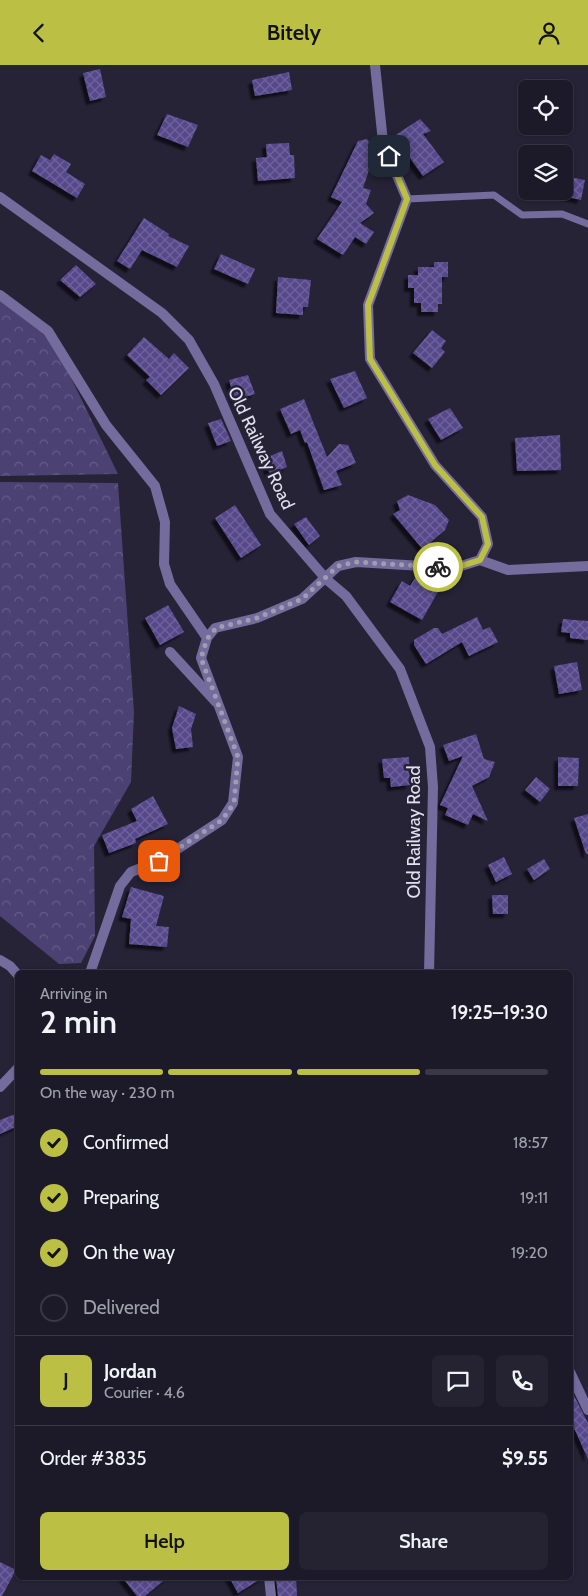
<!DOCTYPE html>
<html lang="en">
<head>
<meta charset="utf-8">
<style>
	:root { --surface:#1c1a29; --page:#252331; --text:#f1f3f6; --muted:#a0a1a8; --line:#3a3846; --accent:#bbc044 }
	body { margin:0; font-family:Cabin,sans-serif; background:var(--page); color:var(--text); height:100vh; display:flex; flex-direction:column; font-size:19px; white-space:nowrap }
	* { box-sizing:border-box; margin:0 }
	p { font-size:16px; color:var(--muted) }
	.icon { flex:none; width:28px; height:28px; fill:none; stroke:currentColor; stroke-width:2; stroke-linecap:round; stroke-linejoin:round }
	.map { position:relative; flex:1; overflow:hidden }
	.drawer { position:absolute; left:15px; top:905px; width:558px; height:610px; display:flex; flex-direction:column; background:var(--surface); border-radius:8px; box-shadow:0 1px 4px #0004,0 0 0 1px var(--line) }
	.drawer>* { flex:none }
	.tools { position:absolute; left:518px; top:15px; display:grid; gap:10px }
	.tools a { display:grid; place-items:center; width:55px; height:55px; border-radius:8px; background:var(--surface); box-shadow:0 1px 4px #0004,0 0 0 1px var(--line); font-size:25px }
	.pin { position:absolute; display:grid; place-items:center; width:42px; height:42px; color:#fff; margin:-21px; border-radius:10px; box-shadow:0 2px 8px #0006 }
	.courier { position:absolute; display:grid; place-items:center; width:50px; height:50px; margin:-25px; border:4px solid #bbc044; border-radius:50%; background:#fff; color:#222; box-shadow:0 1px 6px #0007 }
	.headline em { font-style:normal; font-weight:600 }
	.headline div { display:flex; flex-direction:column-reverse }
	.headline { display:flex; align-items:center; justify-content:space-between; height:85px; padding:0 25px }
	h1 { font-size:32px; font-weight:600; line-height:38px }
	.bar { display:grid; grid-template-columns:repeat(4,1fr); gap:8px 5px; align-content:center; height:60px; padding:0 25px }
	.bar i { height:6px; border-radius:4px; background:var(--line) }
	.bar .on { background:var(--accent) }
	.bar p { grid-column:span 4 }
	.line { display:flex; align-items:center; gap:12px; padding:0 25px; border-top:1px solid var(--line) }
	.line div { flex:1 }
	.round { display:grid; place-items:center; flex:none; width:52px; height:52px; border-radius:8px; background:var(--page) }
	ol { padding:0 25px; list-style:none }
	li { display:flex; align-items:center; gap:15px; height:55px }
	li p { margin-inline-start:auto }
	li .icon { padding:5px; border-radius:50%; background:var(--accent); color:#111; stroke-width:4 }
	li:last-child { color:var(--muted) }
	li i { width:28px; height:28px; border:2px solid var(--line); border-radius:50% }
	.cta { display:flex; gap:10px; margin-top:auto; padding:10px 25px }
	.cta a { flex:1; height:58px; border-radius:8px; background:var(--accent); color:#111; font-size:20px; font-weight:600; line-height:58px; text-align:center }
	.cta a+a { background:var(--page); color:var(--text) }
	header { display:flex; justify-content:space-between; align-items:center; height:65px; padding:0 25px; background:var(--accent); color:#111; font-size:22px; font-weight:600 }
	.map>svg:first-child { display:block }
</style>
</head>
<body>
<header><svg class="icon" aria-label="back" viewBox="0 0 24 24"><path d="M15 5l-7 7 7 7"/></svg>Bitely<svg class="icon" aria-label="person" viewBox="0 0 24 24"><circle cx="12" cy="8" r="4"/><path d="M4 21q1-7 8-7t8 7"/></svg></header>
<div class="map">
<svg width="588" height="1531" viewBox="0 0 588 1531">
	<defs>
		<pattern id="forest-crowns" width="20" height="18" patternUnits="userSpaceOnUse" patternTransform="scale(1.25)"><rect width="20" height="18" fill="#4b4273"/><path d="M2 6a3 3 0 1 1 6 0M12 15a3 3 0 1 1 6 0" fill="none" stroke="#655d87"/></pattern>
		<pattern id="building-cross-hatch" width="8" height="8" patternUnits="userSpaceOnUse" patternTransform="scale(1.25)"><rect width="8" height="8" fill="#57498b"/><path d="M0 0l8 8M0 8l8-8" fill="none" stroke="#6f639c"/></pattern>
		<filter id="shadow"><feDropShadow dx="-4" dy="4" stdDeviation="1" flood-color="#0009"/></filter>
	</defs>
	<rect width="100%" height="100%" fill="#262337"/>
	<!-- forest -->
	<path fill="url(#forest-crowns)" d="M0,230L48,266L118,409L0,411Z
		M0,417L118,418L134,647L131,717L94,781L95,871L81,898L59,899L0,851Z"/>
	<!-- building -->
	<path fill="url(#building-cross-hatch)" filter="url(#shadow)" d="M100,4L106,32L90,36L83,8Z
		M289,7L292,25L255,31L252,15Z
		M167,49L198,60L188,82L157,70Z
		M420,54L431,66L423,69L444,97L423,111L394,71Z
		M367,74L384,96L369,105L363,123L371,125L366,139L374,148L360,158L374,167L366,179L355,172L343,190L317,174L342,137L331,132L358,76Z
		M289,78L290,90H294L295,113L258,116L256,93L267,92L266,79Z
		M54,89L71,99L66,107L85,119L77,133L32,106L41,90L50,95Z
		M564,111L585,115L581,135L564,131Z
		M144,153L169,169L168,171L189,181L177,202L142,185L130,204L117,196Z
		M221,189L255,204L248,219L214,204Z
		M434,197H448V212H442V239H438V247H421V238H414V223H408V210H418V202H434Z
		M76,200L96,219L80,232L60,215Z
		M278,212L311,215L308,242H303V250L276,248Z
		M432,265L446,276L441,283L445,287L432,303L413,288Z
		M144,272L169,294L174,288L189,303L161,330L146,315L150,312L127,290Z
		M355,306L367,333L344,343L330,314Z
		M248,310L255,329L235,335L229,315Z
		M304,334L327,392L339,379L348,380L356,398L336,406L342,420L324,425L307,377L305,378L300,365L291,369L280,344Z
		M450,343L463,363L441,375L428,354Z
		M221,354L231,376L217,381L208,358Z
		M560,370L561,405L517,406L515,373Z
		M282,386L287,402L270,409L263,394Z
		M408,430L435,440L449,455L445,465L431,477L443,495H432L393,449L400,445L397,436Z
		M235,440L261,480L241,493L215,453Z
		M306,452L320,471L309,480L294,459Z
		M417,510L440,523L422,555L390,537L402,516L410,521Z
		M168,540L184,567L160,580L145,553Z
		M477,552L483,565L490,562L498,577L469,591L462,577L426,599L414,580V575L434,563H438L442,569Z
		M563,554L588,556V575L570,573V568L561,567Z
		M577,597L582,625L559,629L554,601Z
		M179,641L196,649L191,664L193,682L176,684L172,663Z
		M476,669L484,694L495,697L489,712L472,721L488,756L473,749L468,760L445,750L448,743L440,740L463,691L449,696L443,680Z
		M409,692L410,720L391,722L390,713H384L382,694Z
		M558,692L579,693L578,721H558Z
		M536,712L550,724L540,737L525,725Z
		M153,731L168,759L135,774L136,778L109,788L102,770L137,756L131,744Z
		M588,749V789H586L574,753Z
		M504,792L512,809L496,817L488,800Z
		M544,794L550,804L534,815L527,804Z
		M131,822L164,831L156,861L169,862L167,882L129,879L131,854L122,852Z
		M492,830H508V849H493Z
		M18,1048V1061L0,1069V1055Z
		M570,1323L588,1358V1394L570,1354Z
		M0,1497L16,1505L2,1531H0Z
		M122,1512H168L145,1531H137Z
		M229,1512H262V1513L238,1528Z
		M296,1512L297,1531H278L276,1513Z"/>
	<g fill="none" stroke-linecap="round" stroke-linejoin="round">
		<!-- lane -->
		<path stroke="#736c9c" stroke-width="7" d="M407,134L494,130L522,150L562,149L588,159"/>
		<!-- street -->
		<path stroke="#736c9c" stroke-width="10" d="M0,132L162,248L189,275L214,319L270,449L326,514L346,531L400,604L430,682L433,722L429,908
			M0,230L48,266L106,360L155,421L165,457L164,499L170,519L207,573
			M480,495L508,505L588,501
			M170,587L216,637
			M0,895L10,901L18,910
			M90,908L120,821L131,807L159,796L222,755L233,738L238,692L201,593L207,573L215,563L257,553L302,534L338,501L356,497L455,503L480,495L488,479L482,452L435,400L370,294L368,240L407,134L383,77L375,0
			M0,1022L18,1003
			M570,1307L588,1345
			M269,1512L271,1531"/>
	</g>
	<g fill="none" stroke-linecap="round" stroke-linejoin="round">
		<!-- done -->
		<path stroke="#a09eae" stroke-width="5" stroke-dasharray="0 9" d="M159,796L222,755L234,738L238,692L201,593L207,574L216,563L257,553L302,534L338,501L356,497L438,502"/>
		<!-- route -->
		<path stroke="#bbc044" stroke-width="6" d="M389,91L407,134L368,240L370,294L435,400L482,452L488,479L480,495L455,503L438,502"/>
	</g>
	<g text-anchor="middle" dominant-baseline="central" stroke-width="5" stroke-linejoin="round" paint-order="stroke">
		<!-- street labels -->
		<g font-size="18" fill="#e2e0ee" stroke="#262337">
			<text transform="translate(261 383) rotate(65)">Old Railway Road</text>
			<text transform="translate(414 767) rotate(-90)">Old Railway Road</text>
		</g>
	</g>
</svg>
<div class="tools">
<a><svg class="icon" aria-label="locate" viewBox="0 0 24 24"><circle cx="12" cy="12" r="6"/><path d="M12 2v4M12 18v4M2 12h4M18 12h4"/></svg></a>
<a><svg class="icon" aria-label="layers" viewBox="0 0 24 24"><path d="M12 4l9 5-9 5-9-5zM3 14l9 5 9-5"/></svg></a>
</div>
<div class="pin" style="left:159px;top:796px;background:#ea580c"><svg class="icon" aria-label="bag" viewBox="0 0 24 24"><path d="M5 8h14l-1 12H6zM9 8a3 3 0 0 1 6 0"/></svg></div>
<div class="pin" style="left:389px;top:91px;background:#1f2937"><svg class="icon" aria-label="home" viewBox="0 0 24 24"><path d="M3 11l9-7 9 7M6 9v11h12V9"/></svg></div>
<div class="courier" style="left:438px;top:502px"><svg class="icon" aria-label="bike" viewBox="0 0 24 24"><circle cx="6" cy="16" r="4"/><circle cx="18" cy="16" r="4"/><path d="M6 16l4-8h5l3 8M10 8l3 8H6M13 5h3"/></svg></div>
<section class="drawer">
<div class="headline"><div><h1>2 min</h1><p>Arriving in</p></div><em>19:25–19:30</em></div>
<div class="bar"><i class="on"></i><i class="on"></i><i class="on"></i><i></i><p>On the way · 230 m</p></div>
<ol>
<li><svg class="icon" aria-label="check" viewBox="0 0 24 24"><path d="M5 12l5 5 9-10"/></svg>Confirmed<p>18:57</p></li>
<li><svg class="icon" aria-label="check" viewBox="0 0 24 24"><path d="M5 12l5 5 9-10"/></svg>Preparing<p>19:11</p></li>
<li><svg class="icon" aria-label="check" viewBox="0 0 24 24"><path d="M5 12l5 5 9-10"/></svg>On the way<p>19:20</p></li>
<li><i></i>Delivered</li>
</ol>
<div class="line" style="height:90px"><b class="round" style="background:var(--accent);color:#111">J</b><div><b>Jordan</b><p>Courier · 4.6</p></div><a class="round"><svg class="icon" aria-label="chat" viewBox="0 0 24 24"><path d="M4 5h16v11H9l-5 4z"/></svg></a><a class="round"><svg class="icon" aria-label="phone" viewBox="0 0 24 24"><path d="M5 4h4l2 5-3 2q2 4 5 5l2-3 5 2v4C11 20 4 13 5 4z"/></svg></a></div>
<div class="line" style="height:65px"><div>Order #3835</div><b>$9.55</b></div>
<div class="cta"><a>Help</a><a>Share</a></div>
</section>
</div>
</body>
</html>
